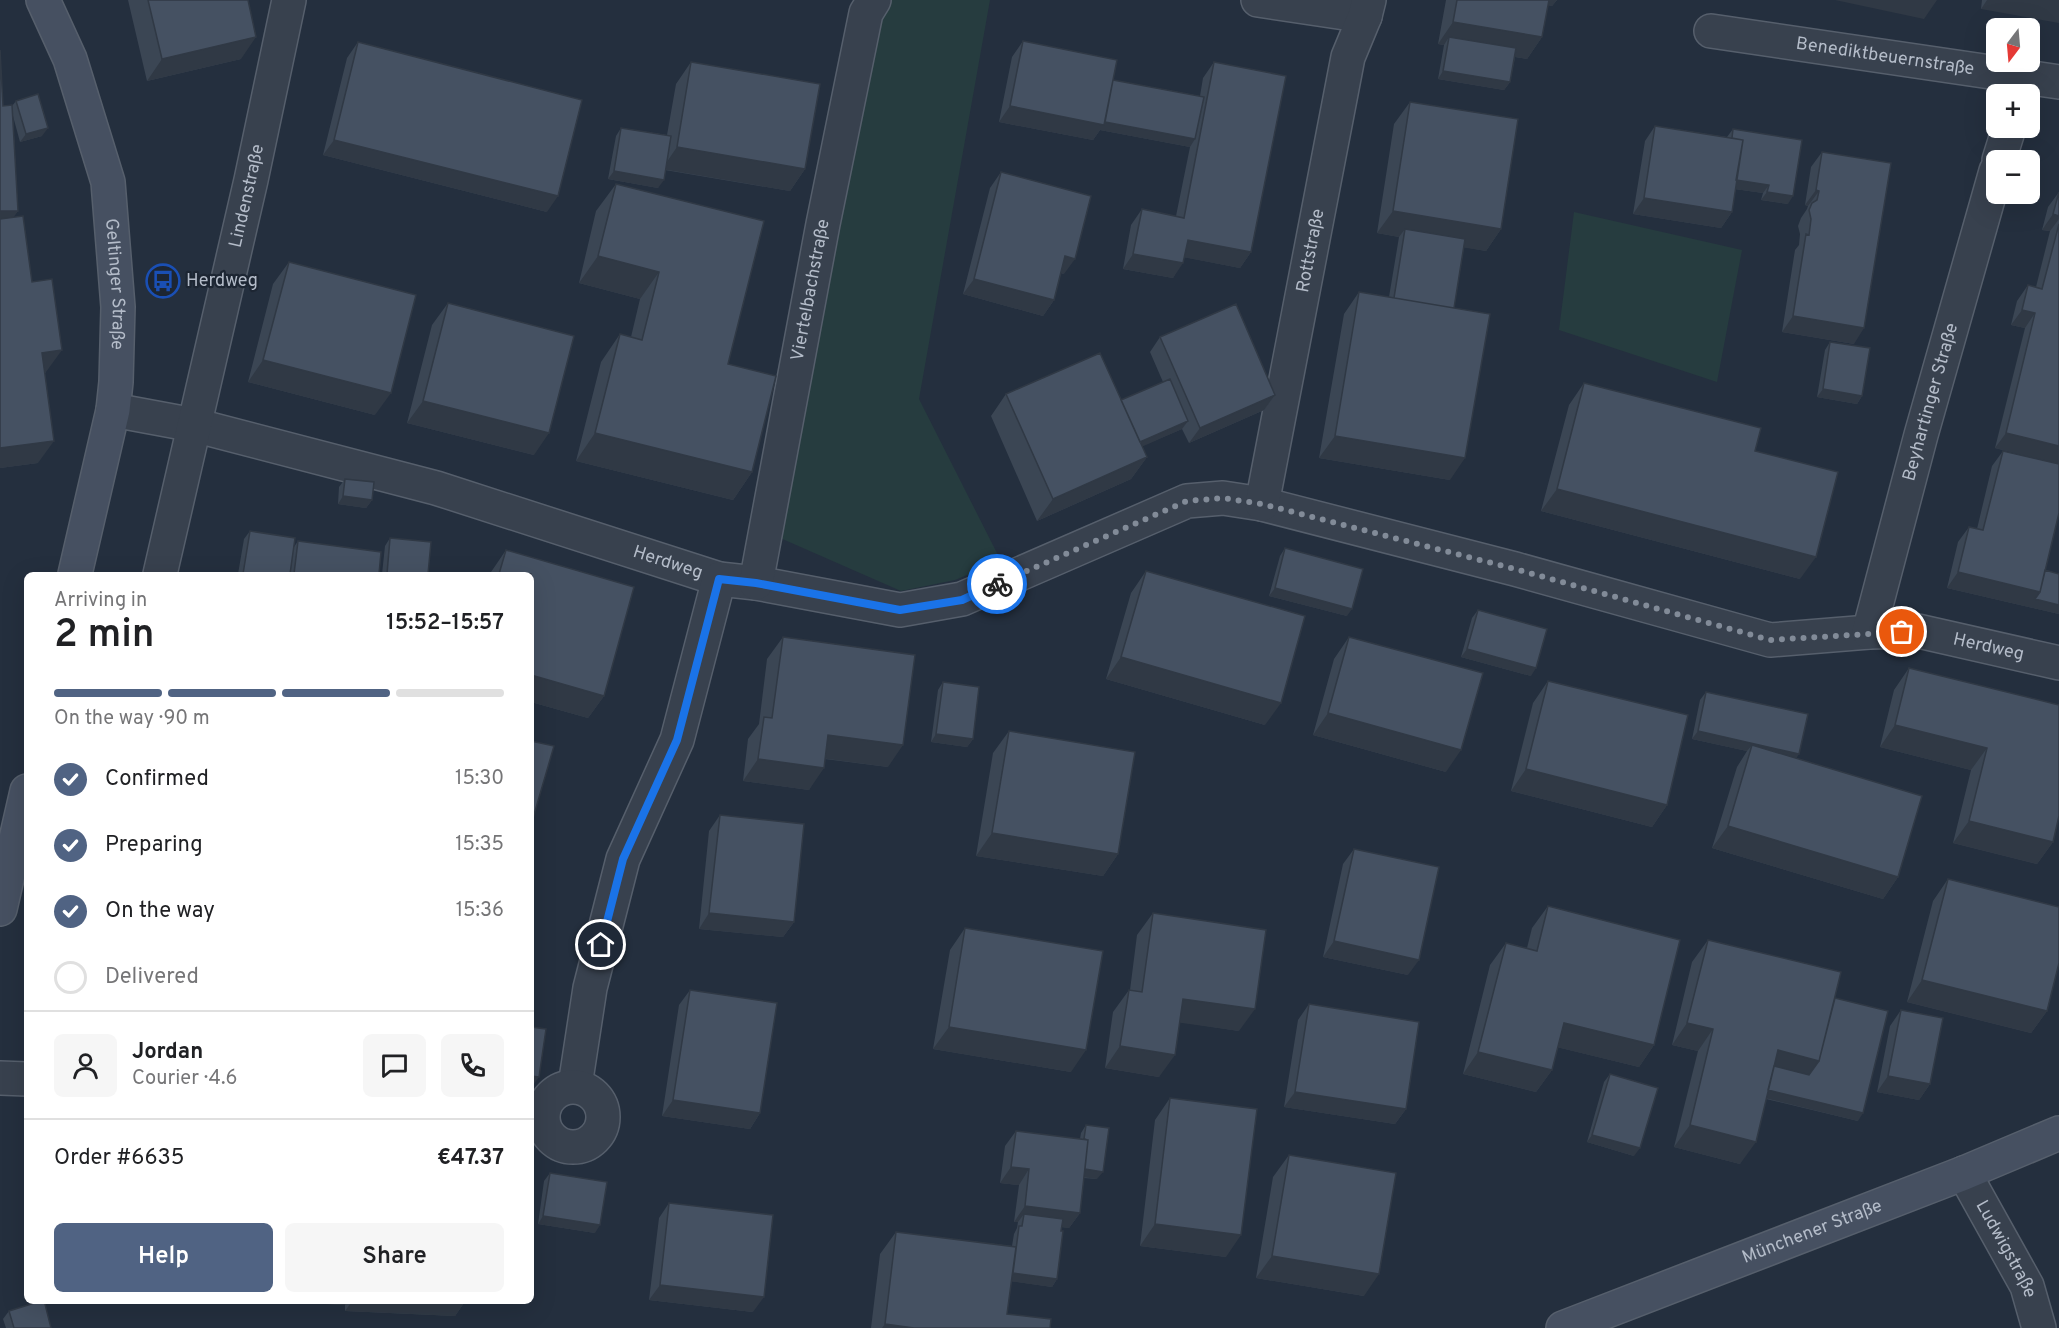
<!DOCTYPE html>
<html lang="en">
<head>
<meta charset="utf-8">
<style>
	:root { --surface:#fff; --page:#f6f6f6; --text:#202124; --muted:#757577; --line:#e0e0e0; --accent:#506383 }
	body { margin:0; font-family:Overpass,sans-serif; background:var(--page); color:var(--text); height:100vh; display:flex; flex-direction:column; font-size:22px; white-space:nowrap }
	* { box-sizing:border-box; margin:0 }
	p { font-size:20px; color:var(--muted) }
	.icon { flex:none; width:33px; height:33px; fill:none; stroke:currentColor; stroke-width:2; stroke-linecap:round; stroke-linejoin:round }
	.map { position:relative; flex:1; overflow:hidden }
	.details { position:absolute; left:24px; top:572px; width:510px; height:732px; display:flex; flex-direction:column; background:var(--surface); border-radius:9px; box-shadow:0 6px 24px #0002 }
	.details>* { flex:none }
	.needle { width:39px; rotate:196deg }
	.tools { position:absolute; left:1986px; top:18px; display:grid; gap:12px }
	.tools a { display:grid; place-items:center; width:54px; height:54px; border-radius:9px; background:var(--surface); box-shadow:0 6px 24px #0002; font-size:30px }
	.pin { position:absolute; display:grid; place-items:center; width:51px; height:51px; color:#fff; margin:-26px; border:3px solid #fff; border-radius:50%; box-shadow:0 2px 6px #0007 }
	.courier { position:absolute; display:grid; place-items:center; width:60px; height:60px; margin:-30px; border:4px solid #1a73e8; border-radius:50%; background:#fff; color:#222; box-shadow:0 2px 8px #0007 }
	.headline em { font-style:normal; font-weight:600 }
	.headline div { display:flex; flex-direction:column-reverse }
	.headline { display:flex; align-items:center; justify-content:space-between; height:102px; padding:0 30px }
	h1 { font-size:39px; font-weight:600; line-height:45px }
	.bar { display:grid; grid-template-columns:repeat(4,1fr); gap:9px 6px; align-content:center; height:72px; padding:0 30px }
	.bar i { height:8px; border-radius:4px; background:var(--line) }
	.bar .selected { background:var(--accent) }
	.bar p { grid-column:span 4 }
	.line { display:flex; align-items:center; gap:15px; padding:0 30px; border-top:2px solid var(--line) }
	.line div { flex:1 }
	.round { display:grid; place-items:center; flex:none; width:63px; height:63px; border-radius:9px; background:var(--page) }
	ol { padding:0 30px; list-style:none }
	li { display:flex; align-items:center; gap:18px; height:66px }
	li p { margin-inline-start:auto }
	li .icon { padding:6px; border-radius:50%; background:var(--accent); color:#fff; stroke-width:4 }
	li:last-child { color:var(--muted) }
	li i { width:33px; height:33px; border:3px solid var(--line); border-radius:50% }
	.button { display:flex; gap:12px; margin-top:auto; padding:12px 30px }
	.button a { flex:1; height:69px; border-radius:9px; background:var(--accent); color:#fff; font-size:24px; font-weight:600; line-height:69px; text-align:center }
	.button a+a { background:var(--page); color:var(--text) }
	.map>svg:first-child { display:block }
</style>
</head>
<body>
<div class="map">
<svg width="2059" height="1328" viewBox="0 0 2059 1328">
	<rect width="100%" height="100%" fill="#242f3e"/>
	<!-- green -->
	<path fill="#263c3f" d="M889,0H990L919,399L1001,561L955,580L901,591L771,534L880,12Z
		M1574,212L1742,250L1717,382L1559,330Z"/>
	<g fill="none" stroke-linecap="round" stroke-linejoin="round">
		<defs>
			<g id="minor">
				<path d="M1258,0L1365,16"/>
				<path id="s1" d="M1711,31L2059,82"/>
				<path d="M1999,160L2009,128"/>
				<path id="s2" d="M113,410L194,425L436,488L719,579L756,583L900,610L962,599L1187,501L1223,498L1262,504L1515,569L1770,640L1869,632L1918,631L2059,663"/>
				<path id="s3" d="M1262,504L1348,57L1365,16L1369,0"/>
				<path id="s4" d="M160,574L251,180L289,0"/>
				<path id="s5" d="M756,583L823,224L866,13L874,0"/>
				<path id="s6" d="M1869,632L1921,435L1996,171"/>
				<path d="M0,1078L27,1079"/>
				<path d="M575,1086L590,988L623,859L677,740L719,579"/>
				<circle cx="573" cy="1117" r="30"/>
				<path id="s7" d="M1964,1173L2027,1286L2039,1328"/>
			</g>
			<g id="secondary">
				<path id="s8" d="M43,0L70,59L108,182L118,307L116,382L113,410L75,574"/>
				<path d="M0,909L27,791"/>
				<path id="s9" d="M1563,1328L1964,1173L2059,1133"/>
			</g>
		</defs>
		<!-- minor casing -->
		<use href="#minor" stroke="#565f6c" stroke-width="36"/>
		<!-- secondary casing -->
		<use href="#secondary" stroke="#565f6c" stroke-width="36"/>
		<!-- minor -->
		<use href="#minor" stroke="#38414e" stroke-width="33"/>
		<!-- secondary -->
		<use href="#secondary" stroke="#465061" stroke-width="33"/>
	</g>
	<!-- wall -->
	<path fill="#3b4654" d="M128,0H248L241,59L147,81Z
		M1446,0H1557L1552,6L1548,5L1542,37L1527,59L1515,57L1510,82L1504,90L1438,79L1444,45L1438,44Z
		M1982,0H2059L1981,9Z
		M1023,41L1113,80L1200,96L1203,78L1214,62L1251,252L1240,268L1184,257L1173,278L1123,269L1131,225L1142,209L1176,216L1190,147L1100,130L1093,140L999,122L1012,57Z
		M358,42L547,212L323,155L347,58Z
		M0,50L3,106H12L16,101L42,136L20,142L13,116L18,211L13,217L32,282L46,372L45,373L38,463L0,468Z
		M691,62L805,169L790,191L665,170L658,188L608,179L616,136L621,128L667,135L676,84Z
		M1410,102L1501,229L1486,251L1464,247L1454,308L1450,480L1319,458L1344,314L1359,292L1389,297L1399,237L1377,233L1394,124Z
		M1655,126L1727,137L1733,129L1788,204L1761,200L1763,193L1735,189L1732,212L1721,228L1633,214L1645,141Z
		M1822,152L1854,344L1782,332L1795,250L1799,245L1800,234L1798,226L1801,218L1807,209L1808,206L1805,205L1811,167Z
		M1001,172L1064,274L1061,273L1054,300L1043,316L963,294L990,188Z
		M616,184L728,364L752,472L733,500L576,461L601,362L620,334L631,337L640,299L579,283L596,211Z
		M2059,192V464L1995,448L2025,328L2011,325L2017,301L2028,285L2036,287L2050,231L2042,230L2048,207Z
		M289,262L375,415L248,382L273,284Z
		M448,303L534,455L407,423L432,325Z
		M1160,337L1275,395L1264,410L1189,443L1182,429L1142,446L1147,457L1131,479L1037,521L991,416L1006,394L1121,400L1163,382L1150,352Z
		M1830,342L1862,396L1857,404L1817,397L1825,350Z
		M1584,383L1755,451L1800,579L1541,511L1569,405Z
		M2003,451L2045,570L2059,574V614L1947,588L1958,542L1969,527L1977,529L1992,466Z
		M345,479L372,500L366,508L338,504L339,487Z
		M250,531L294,547L298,541L379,574H238L244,539Z
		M390,538L428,574H382L385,546Z
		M1285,548L1347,616L1269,596L1280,556Z
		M506,550L634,587L604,696L588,718L531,702V574H490L491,572Z
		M1146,571L1265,725L1106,679L1131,593Z
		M1478,610L1531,676L1461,657L1472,618Z
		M783,637L888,767L825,759L809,790L743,781L748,739L759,724L767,659Z
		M1349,637L1446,772L1313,735L1334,659Z
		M1909,668L2059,705L2053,842L2037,864L1953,843L1971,770L1880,747L1894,690Z
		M1548,681L1667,805L1652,827L1511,791L1533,703Z
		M943,682L973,739L967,747L931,742L938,690Z
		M1706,692L1797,758L1898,877L1883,899L1712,848L1737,767L1747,751L1692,739L1700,700Z
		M1009,731L1118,854L1103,876L976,856L993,753Z
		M720,815L794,922L783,937L699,929L709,831Z
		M1354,849L1408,975L1323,957L1343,864Z
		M1948,879L2047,1011L2031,1033L1907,1002L1933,901Z
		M1548,906L1654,1045L1639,1067L1557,1047L1552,1070L1536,1092L1463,1074L1490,965L1506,943L1527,948L1532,928Z
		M1153,913L1239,1031L1180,1022L1159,1077L1105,1068L1113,1012L1129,990H1130L1137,935Z
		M965,928L1071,1072L933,1049L950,950Z
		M1708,940L1835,998L1858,1121L1766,1099L1740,1164L1674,1147L1698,1051L1672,1045L1692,962Z
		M690,990L760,1113L750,1129L662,1116L679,1005Z
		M1309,1004L1406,1109L1395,1124L1284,1107L1298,1020Z
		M1901,1010L1930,1084L1919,1100L1877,1092L1890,1026Z
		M1610,1074L1634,1156L1587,1142L1604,1082Z
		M1170,1098L1226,1257L1140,1246L1155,1120Z
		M1086,1125L1097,1179L1084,1178L1080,1213L1069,1228L1062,1227L1057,1279L1052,1287L1011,1281L1007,1314L1050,1328H871L880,1254L896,1232L1012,1246L1014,1234L1017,1228L1018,1222H1014L1019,1185L1000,1183L1005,1146L1016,1131L1080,1139L1081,1133Z
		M1289,1155L1364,1296L1256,1278L1273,1177Z
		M550,1173L595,1233L538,1224L544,1181Z
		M669,1203L753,1312L649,1300L659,1218Z
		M259,1300H466L455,1316L345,1311V1305Z
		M9,1311L51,1328H6L3,1319Z"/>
	<!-- shaded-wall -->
	<path fill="#303945" d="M1539,0H1557L1552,6L1537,3Z
		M1835,0H1937L1924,19Z
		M1987,0H2059V23L1981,9Z
		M1453,22L1542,37L1527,59L1448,46L1449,37L1444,45L1438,44Z
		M256,37L241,59L147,81L162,59Z
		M1443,71L1510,82L1504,90L1438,79Z
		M1010,106L1101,121L1195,139L1190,147L1100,130L1093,140L999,122Z
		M48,128L42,136L20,142L26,134Z
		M334,140L558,196L547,212L323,155Z
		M677,147L805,169L790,191L662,169Z
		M614,171L664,180L658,188L608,179Z
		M1733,180L1769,185L1763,193L1727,188Z
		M1816,190L1819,191L1808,206L1805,205Z
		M1767,192L1793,196L1788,204L1761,200Z
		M1644,198L1732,212L1721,228L1633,214Z
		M0,211H18L12,219H0Z
		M1393,211L1501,229L1486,251L1403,238L1405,229L1399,237L1377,233Z
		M2053,214L2059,216V219L2050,231L2042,230Z
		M1188,240L1251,252L1240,268L1177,256Z
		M1133,254L1183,263L1173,278L1123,269Z
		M598,256L659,272L640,299L579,283Z
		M1065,256L1075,259L1064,274L1054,271Z
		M974,279L1054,300L1043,316L963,294Z
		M2022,310L2035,313L2025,328L2011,325Z
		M1793,316L1864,328L1854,344L1782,332Z
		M62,350L46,372L27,375L42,353Z
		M263,360L391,393L375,415L248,382Z
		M1823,389L1862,396L1857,404L1817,397Z
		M1275,395L1264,410L1189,443L1200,428Z
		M423,401L549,433L534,455L407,423Z
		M1188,421L1182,429L1121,456L1126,448Z
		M595,433L752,472L733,500L576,461Z
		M2006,433L2059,446V464L1995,448Z
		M1335,436L1465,458L1450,480L1319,458Z
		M54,441L38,463L0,468V448Z
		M1147,457L1131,479L1037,521L1053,499Z
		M1557,489L1816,557L1800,579L1541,511Z
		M343,496L372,500L366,508L338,504Z
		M1958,572L2040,592L2059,605V614L1947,588Z
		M1275,588L1352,609L1347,616L1269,596Z
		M1467,649L1536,668L1531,676L1461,657Z
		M1121,657L1281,703L1265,725L1106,679Z
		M531,675L604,696L588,718L531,702Z
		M1328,713L1461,750L1446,772L1313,735Z
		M1895,725L1987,748L1971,770L1880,747Z
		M1698,731L1799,754L1794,762L1752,745L1747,751L1692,739Z
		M936,734L973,739L967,747L931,742Z
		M828,735L903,745L888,767L813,757Z
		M758,759L824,768L809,790L743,781Z
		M1526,769L1667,805L1652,827L1511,791Z
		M1969,821L2053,842L2037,864L1953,843Z
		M1728,826L1898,877L1883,899L1712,848Z
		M992,833L1118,854L1103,876L976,856Z
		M709,913L794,922L783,937L699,929Z
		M1334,941L1419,960L1408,975L1323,957Z
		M1922,980L2047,1011L2031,1033L1907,1002Z
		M1183,999L1255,1009L1239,1031L1168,1021Z
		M1564,1023L1654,1045L1639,1067L1548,1045Z
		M1687,1023L1713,1029L1698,1051L1672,1045Z
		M949,1027L1086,1050L1071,1072L933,1049Z
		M1120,1046L1175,1055L1159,1077L1105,1068Z
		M1778,1050L1819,1061L1804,1083L1766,1073Z
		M1478,1052L1552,1070L1536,1092L1463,1074Z
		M531,1076L539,1077L531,1088Z
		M1888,1076L1930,1084L1919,1100L1877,1092Z
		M1762,1088L1863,1113L1858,1121L1757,1096Z
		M1295,1092L1406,1109L1395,1124L1284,1107Z
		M673,1100L760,1113L750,1129L662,1116Z
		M1690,1125L1756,1142L1740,1164L1674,1147Z
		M1592,1135L1640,1148L1634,1156L1587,1142Z
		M1011,1167L1029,1169L1019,1185L1000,1183Z
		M1081,1168L1103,1172L1097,1179L1075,1176Z
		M1025,1206L1080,1213L1069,1228L1023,1223L1024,1214L1018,1222H1014Z
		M543,1216L600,1225L595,1233L538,1224Z
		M1155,1224L1241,1235L1226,1257L1140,1246Z
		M1272,1256L1379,1274L1364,1296L1256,1278Z
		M1013,1273L1057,1279L1052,1287L1008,1281Z
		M660,1285L764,1297L753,1312L649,1300Z
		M259,1300H348L345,1305L259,1301Z
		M353,1300H466L455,1316L345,1311Z
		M885,1324L914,1328H882Z"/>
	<!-- building -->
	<path fill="#455162" stroke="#303945" stroke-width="1.5" d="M148,0H248L256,37L162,59Z
		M1457,0H1549L1542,37L1453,22Z
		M1449,37L1516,48L1510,82L1443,71Z
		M1023,41L1117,60L1104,125L1010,106Z
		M358,42L582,100L558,196L334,140Z
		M0,50L3,106L12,105L18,211H0Z
		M691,62L820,84L805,169L677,147Z
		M1214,62L1286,76L1251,252L1188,240L1183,263L1133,254L1142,209L1184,218Z
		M1113,80L1204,97L1195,139L1105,122Z
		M38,94L48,128L26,134L16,101Z
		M1410,102L1518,119L1501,229L1393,211Z
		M1655,126L1743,140L1732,212L1644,198Z
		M621,128L671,136L664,180L614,171Z
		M1733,129L1802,140L1793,196L1767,192L1769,185L1736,180L1743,140L1732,138Z
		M1822,152L1891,163L1864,328L1793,316L1806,234L1809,235L1811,219L1809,210L1812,203L1817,200L1819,191L1816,190Z
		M1001,172L1091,196L1075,259L1065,256L1054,300L974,279Z
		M616,184L764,221L728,364L776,376L752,472L595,433L620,334L642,340L659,272L598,256Z
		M2059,192V216L2053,214Z
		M23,216L32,282L52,279L62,350L42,353L54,441L0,448V219Z
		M2059,224V446L2006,433L2035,313L2022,310L2028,285L2042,289Z
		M1405,229L1465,239L1454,308L1394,298Z
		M289,262L416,295L391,393L263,360Z
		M1359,292L1490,314L1465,458L1335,436Z
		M448,303L574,336L549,433L423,401Z
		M1236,304L1275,395L1200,428L1160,337Z
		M1830,342L1870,348L1862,396L1823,389Z
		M1100,353L1147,457L1053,499L1006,394Z
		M1170,379L1188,421L1140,442L1121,400Z
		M1584,383L1761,428L1755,451L1838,472L1816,557L1557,489Z
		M2003,451L2059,464V513L2040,592L1958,572L1969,527L1983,530Z
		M345,479L374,482L372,500L343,496Z
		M250,531L295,538L290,574H243Z
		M390,538L431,542L428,574H387Z
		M298,541L381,552L379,574H294Z
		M1285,548L1363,569L1352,609L1275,588Z
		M506,550L634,587L604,696L531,675V574H499Z
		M2045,570L2059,574V605L2035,599L2040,592Z
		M1146,571L1305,616L1281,703L1121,657Z
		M1478,610L1547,629L1536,668L1467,649Z
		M783,637L915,655L903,745L828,735L824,768L758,759L764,717L772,718Z
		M1349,637L1483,673L1461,750L1328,713Z
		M1909,668L2059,705V816L2053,842L1969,821L1987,748L1895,725Z
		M1548,681L1688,715L1667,805L1526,769Z
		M943,682L979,687L973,739L936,734Z
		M1706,692L1808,714L1799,754L1698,731Z
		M1009,731L1135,752L1118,854L992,833Z
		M531,741L554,746L531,825Z
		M1752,745L1922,796L1898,877L1728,826Z
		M720,815L804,824L794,922L709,913Z
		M1354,849L1439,867L1419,960L1334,941Z
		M1948,879L2059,907V963L2047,1011L1922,980Z
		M1548,906L1680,940L1654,1045L1564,1023L1552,1070L1478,1052L1506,943L1537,951Z
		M1153,913L1266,930L1255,1009L1183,999L1175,1055L1120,1046L1129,990L1142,992Z
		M965,928L1103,951L1086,1050L949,1027Z
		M1708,940L1841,972L1819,1061L1778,1050L1756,1142L1690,1125L1713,1029L1687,1023Z
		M690,990L777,1003L760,1113L673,1100Z
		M1835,998L1888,1011L1863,1113L1768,1090L1774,1066L1809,1075L1819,1061Z
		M1309,1004L1419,1022L1406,1109L1295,1092Z
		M1901,1010L1943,1018L1930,1084L1888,1076Z
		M531,1027L546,1029L539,1077L531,1076Z
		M1610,1074L1658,1088L1640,1148L1592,1135Z
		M1170,1098L1257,1109L1241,1235L1155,1224Z
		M1086,1125L1109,1128L1103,1172L1085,1169L1088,1140L1084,1139Z
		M1016,1131L1088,1140L1080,1213L1025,1206L1029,1169L1011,1167Z
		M1289,1155L1396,1173L1379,1274L1272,1256Z
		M550,1173L607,1182L600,1225L543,1216Z
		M669,1203L773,1215L764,1297L660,1285Z
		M1024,1214L1063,1219L1061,1231H1063L1057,1279L1013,1273L1019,1226H1022Z
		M896,1232L1016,1247L1007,1314L1051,1319L1050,1328H914L885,1324Z
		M44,1300L51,1328H14L9,1311Z"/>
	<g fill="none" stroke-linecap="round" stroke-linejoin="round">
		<!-- done -->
		<path stroke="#828b98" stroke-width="6" stroke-dasharray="0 10.8" d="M997,584L1187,501L1223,498L1262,504L1515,569L1770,640L1902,632"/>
		<!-- route -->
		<path stroke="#1a73e8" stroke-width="8" d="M601,945L623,859L677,740L719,579L756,583L900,610L962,600L997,584"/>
	</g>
	<!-- icons -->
	<defs>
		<symbol id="bus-ring" viewBox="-11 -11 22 22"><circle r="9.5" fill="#1d2633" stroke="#1a4fb4" stroke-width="1.5"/><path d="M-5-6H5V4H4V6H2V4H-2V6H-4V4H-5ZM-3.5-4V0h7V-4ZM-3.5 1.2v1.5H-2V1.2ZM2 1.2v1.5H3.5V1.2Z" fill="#1a4fb4"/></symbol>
	</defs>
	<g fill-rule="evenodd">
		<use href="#bus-ring" x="144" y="262" width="38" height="38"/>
	</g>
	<g text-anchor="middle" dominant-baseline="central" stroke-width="4.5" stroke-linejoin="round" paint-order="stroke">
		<!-- street labels -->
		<g font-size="18" fill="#b4bcc9" stroke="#1d2633">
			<text stroke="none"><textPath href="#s1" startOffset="176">Benediktbeuernstraße</textPath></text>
			<text stroke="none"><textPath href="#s4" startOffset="388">Lindenstraße</textPath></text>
			<text stroke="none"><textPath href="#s3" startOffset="258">Rottstraße</textPath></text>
			<text stroke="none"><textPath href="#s8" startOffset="296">Geltinger Straße</textPath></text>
			<text stroke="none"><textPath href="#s5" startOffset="298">Viertelbachstraße</textPath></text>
			<text stroke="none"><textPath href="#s6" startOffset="238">Beyhartinger Straße</textPath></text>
			<text stroke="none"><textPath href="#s2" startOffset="576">Herdweg</textPath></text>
			<text stroke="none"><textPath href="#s2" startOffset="1944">Herdweg</textPath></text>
			<text stroke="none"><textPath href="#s9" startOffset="267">Münchener Straße</textPath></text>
			<text stroke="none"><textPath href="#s7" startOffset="87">Ludwigstraße</textPath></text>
		</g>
		<!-- poi labels -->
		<g font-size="18" fill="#b4bcc9" stroke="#1d2633" text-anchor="start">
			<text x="186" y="281">Herdweg</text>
		</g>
	</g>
</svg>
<div class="tools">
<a><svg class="needle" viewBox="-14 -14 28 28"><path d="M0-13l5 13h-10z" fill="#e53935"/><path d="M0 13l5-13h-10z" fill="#757577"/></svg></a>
<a>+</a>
<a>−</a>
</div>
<div class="pin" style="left:1902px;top:632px;background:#ea580c"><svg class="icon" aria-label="bag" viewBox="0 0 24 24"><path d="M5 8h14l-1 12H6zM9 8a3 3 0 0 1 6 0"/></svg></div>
<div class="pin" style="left:601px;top:945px;background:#1f2937"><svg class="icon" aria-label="home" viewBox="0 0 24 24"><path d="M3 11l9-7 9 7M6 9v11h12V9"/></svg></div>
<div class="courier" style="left:997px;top:584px"><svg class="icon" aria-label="bike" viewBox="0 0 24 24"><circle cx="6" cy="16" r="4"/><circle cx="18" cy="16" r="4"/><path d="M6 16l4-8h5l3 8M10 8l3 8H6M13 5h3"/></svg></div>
<section class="details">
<div class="headline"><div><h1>2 min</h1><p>Arriving in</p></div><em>15:52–15:57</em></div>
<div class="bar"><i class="selected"></i><i class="selected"></i><i class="selected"></i><i></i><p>On the way · 90 m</p></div>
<ol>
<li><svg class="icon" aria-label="check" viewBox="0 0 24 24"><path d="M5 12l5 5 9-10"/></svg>Confirmed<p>15:30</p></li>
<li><svg class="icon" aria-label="check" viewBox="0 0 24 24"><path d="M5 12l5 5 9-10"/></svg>Preparing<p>15:35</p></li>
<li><svg class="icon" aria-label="check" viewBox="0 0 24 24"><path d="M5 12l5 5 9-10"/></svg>On the way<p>15:36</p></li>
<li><i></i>Delivered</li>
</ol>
<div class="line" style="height:108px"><a class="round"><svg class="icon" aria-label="person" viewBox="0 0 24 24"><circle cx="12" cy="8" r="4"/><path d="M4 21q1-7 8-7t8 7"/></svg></a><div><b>Jordan</b><p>Courier · 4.6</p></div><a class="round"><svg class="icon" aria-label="chat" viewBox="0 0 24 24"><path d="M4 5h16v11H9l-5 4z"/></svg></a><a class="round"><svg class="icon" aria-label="phone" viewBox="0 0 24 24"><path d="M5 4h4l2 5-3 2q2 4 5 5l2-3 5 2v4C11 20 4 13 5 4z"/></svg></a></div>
<div class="line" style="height:78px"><div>Order #6635</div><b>€47.37</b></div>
<div class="button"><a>Help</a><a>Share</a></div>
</section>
</div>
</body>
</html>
